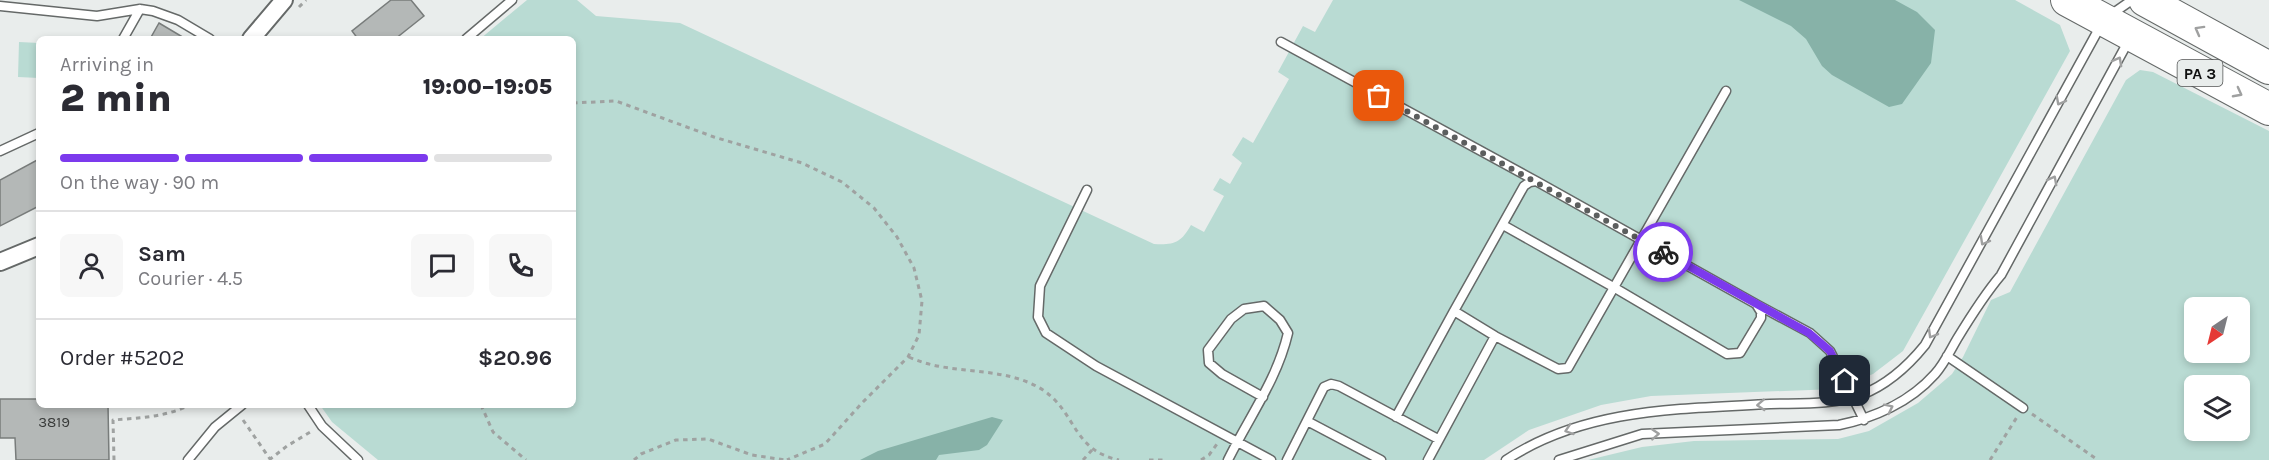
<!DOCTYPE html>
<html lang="en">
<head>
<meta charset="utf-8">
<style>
	:root { --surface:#fff; --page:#f7f7f7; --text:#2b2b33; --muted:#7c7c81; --line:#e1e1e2; --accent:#7c3aed }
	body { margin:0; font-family:Karla,sans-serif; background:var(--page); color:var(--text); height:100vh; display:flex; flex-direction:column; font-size:22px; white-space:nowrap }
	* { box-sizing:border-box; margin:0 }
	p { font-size:20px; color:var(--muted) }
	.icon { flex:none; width:33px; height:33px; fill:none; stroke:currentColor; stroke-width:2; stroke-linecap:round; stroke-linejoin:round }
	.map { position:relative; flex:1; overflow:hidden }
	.side { position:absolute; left:36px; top:36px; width:540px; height:372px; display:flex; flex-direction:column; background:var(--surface); border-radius:9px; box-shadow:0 3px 9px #0003 }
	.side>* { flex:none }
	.needle { width:39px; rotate:215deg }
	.fabs { position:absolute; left:2184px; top:297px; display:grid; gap:12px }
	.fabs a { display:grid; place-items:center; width:66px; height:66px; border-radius:9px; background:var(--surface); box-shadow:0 3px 9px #0003; font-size:30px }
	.pin { position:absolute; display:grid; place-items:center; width:51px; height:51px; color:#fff; margin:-26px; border-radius:12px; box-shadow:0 3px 9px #0006 }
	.courier { position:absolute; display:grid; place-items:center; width:60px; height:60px; margin:-30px; border:4px solid #7c3aed; border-radius:50%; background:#fff; color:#222; box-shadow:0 2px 8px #0007 }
	.head em { font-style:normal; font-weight:800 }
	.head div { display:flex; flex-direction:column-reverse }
	.head { display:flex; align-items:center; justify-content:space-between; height:102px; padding:0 24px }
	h1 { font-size:39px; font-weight:800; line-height:45px }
	.bar { display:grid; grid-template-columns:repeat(4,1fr); gap:9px 6px; align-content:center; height:72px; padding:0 24px }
	.bar i { height:8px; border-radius:4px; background:var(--line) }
	.bar .selected { background:var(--accent) }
	.bar p { grid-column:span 4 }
	.line { display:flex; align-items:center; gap:15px; padding:0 24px; border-top:2px solid var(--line) }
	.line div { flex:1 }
	.round { display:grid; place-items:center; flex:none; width:63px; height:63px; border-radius:9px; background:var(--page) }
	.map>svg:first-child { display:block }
</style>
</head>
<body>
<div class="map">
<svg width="2269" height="460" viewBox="0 0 2269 460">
	<rect width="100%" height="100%" fill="#e9edec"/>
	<!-- green -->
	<path fill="#b9dbd3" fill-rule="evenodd" d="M527,0H577L596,16L680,23L1154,244C1174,245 1181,243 1191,225L1204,232L1224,196L1213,190L1220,178L1230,184L1242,163L1232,155L1243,137L1253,143L1289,79L1278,72L1303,26L1315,32L1333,0H2015L2060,25L2070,51L1903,351L1873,374L1836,389L1651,396L1601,405L1529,430L1484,460H378L332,422L320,405H573V39H480Z
		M19,42L39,43V78L18,77Z
		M2140,70L2153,72L2269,131V460H1588L1642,447L1694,441L1838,439L1869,431L1918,403L1952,374L1963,357L1991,300L2010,292L2126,80ZM2194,308H2240V352H2194ZM2194,386H2240V430H2194Z"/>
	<!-- water -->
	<path fill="#87b2a8" d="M1739,0H1895L1917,12L1935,30L1931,63L1902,104L1889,107L1832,75L1822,66L1806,39L1791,26Z
		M992,417L1003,420L987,445L979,450L939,455L936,460H860L878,451Z"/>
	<!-- building -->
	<path fill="#b4b8b7" stroke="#787c7b" stroke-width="1.5" d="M391,0H411L424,16L395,39H358L352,31Z
		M159,23L186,39H150Z
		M39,159V206L0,226V180Z
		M0,399H39V405H108L109,460H16L15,438H0Z"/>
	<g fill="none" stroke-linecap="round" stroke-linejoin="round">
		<defs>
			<path id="lane" d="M0,6L97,16L140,9L153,11L178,20L210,39
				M2109,16L2132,0
				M123,39L140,9
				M466,39L512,0
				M1281,42L1536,181
				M0,151L39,133
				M1087,190L1040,286L1038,317L1046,333L1096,366L1271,460
				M1756,304L1810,333L1830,351L1864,420
				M1495,336L1454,311L1524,186L1530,182L1536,181L1756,304L1761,312V318L1740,353L1727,354L1615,288L1503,225
				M1947,356L2023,408
				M308,405L322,426L358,460
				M1396,417L1454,311
				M1307,421L1381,460
				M188,460L215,427L242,405
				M1228,460C1249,417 1277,380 1288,333L1280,320L1264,306L1244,309L1231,319L1208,350L1209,363L1222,374L1263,397
				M1287,460L1324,387L1331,384L1339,386L1438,439
				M1428,460L1495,336L1558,369L1568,368L1726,91
				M1506,460C1585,408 1679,409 1770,404C1799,403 1833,405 1861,395C1887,385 1908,366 1925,345L2101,25
				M1559,460L1642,434L1839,425C1874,418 1910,402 1935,374C1944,364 1950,351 1957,339C1971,316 1984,295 2001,275L2129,40"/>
			<path id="street" d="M251,39L284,0
				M0,262L39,246"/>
			<path id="highway" d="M2067,0L2269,109
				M2145,0L2269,68"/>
		</defs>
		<!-- lane casing -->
		<use href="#lane" stroke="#656968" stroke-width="11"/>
		<!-- street casing -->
		<use href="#street" stroke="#656968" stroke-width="20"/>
		<!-- highway casing -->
		<use href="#highway" stroke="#656968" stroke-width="34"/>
		<!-- path -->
		<path stroke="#9fa2a1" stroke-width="3" stroke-dasharray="4.5 4.5" stroke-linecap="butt" d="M299,7L306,0
			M573,103L616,101L714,137L802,163L842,182L874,208L897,237L914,268L922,301L919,335L908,357L862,403L825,444L787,460
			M909,357C952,377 1002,364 1043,390C1077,413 1072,450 1119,460
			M481,405L493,432L526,460
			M2032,414L2095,458
			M243,420L270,459
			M114,460L113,420C139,418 166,417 190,405
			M269,460L287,446L312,431
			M634,460L641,454L676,440L708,439L752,455L785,460
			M1083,460L1092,450
			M1149,460H1164
			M1201,460L1209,455L1217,444
			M1990,460L2017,417"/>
		<!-- lane -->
		<use href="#lane" stroke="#fff" stroke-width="8"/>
		<!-- street -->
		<use href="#street" stroke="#fff" stroke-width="16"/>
		<!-- highway -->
		<use href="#highway" stroke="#fff" stroke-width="32"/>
	</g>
	<!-- one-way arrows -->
	<defs><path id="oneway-chevron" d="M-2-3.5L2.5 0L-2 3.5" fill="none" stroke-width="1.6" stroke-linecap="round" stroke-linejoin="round" transform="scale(1.5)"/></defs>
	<g stroke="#9fa0a0">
		<use href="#oneway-chevron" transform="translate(2199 30) rotate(-151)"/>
		<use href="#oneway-chevron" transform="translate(2118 61) rotate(-61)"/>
		<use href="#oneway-chevron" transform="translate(2238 93) rotate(28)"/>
		<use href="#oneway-chevron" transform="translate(2060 101) rotate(118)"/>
		<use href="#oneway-chevron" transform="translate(2053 180) rotate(-62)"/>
		<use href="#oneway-chevron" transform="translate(1984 241) rotate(119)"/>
		<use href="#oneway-chevron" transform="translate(1932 334) rotate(120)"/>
		<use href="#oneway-chevron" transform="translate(1761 405) rotate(177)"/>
		<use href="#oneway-chevron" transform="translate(1889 408) rotate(-26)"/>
		<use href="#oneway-chevron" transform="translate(1569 430) rotate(162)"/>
		<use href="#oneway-chevron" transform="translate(1655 434) rotate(-3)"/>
	</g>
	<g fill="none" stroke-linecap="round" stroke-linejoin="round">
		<!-- done -->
		<path stroke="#5c5e5e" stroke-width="6" stroke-dasharray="0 10.8" d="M1379,96L1663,252"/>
		<!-- route -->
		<path stroke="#7c3aed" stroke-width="8" d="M1663,252L1809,333L1830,351L1845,381"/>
	</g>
	<g text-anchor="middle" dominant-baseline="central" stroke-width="4.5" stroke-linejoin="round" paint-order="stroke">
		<!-- number labels -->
		<g font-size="15" fill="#393b3a">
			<text x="54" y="422">3819</text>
		</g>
		<!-- shield labels -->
		<rect fill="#e9edec" stroke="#515353" stroke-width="1.5" x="2177.5" y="60" width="45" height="26" rx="4.5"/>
		<g font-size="16" font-weight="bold" fill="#101111">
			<text x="2200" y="73">PA 3</text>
		</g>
	</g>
</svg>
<div class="fabs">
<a><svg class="needle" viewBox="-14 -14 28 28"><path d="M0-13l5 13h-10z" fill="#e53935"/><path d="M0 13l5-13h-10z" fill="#7c7c81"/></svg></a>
<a><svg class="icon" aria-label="layers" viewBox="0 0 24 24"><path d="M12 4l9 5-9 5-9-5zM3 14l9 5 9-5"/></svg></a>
</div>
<div class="pin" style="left:1379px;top:96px;background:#ea580c"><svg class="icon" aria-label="bag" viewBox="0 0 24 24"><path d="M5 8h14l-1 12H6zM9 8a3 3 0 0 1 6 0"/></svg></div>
<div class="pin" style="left:1845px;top:381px;background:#1f2937"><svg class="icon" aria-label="home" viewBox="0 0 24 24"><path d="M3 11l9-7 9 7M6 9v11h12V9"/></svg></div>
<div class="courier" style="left:1663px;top:252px"><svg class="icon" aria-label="bike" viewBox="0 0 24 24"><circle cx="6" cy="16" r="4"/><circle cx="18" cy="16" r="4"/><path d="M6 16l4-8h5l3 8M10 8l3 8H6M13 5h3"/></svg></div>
<section class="side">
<div class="head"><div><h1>2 min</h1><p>Arriving in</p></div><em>19:00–19:05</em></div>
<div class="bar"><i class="selected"></i><i class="selected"></i><i class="selected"></i><i></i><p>On the way · 90 m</p></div>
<div class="line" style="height:108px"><a class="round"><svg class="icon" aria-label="person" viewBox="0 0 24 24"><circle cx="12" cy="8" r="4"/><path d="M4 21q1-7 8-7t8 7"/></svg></a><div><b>Sam</b><p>Courier · 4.5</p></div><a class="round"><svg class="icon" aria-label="chat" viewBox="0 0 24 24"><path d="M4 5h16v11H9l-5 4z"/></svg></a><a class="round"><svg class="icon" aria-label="phone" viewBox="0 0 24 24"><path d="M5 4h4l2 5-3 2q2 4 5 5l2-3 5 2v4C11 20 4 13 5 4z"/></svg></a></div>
<div class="line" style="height:78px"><div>Order #5202</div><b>$20.96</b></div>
</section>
</div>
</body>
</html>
